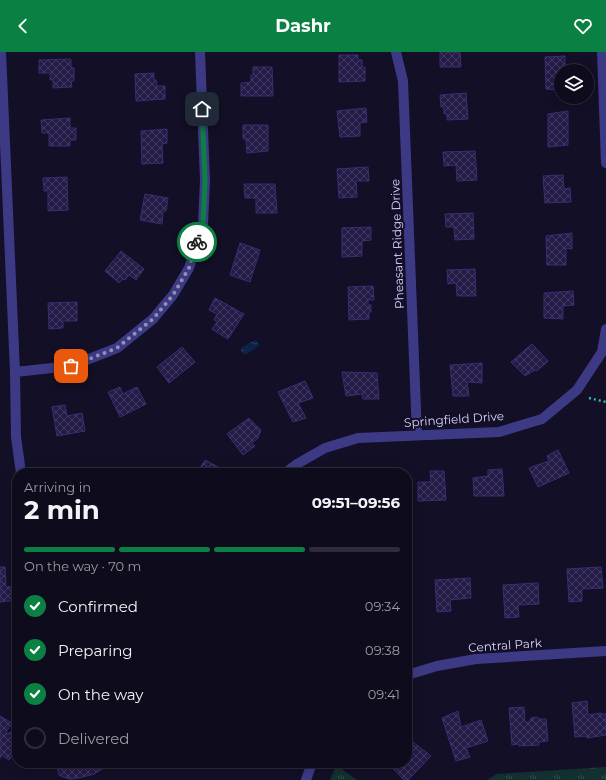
<!DOCTYPE html>
<html lang="en">
<head>
<meta charset="utf-8">
<style>
	:root { --surface:#0e0b1c; --page:#1c1929; --text:#f1f3f6; --muted:#9b9ba3; --line:#2e2b3b; --accent:#0b8043 }
	body { margin:0; font-family:Montserrat,sans-serif; background:var(--page); color:var(--text); height:100vh; display:flex; flex-direction:column; font-size:15px; white-space:nowrap }
	* { box-sizing:border-box; margin:0 }
	p { font-size:13px; color:var(--muted) }
	.icon { flex:none; width:22px; height:22px; fill:none; stroke:currentColor; stroke-width:2; stroke-linecap:round; stroke-linejoin:round }
	.map { position:relative; flex:1; overflow:hidden }
	.sheet { position:absolute; left:12px; top:416px; width:400px; height:300px; display:flex; flex-direction:column; background:var(--surface); border-radius:16px; box-shadow:0 2px 10px #0003,0 0 0 1px var(--line) }
	.sheet>* { flex:none }
	.fabs { position:absolute; left:554px; top:12px; display:grid; gap:8px }
	.fabs a { display:grid; place-items:center; width:40px; height:40px; border-radius:50%; background:var(--surface); box-shadow:0 2px 10px #0003,0 0 0 1px var(--line); font-size:20px }
	.pin { position:absolute; display:grid; place-items:center; width:34px; height:34px; color:#fff; margin:-17px; border-radius:8px; box-shadow:0 2px 6px #0006 }
	.courier { position:absolute; display:grid; place-items:center; width:40px; height:40px; margin:-20px; border:3px solid #0b8043; border-radius:50%; background:#fff; color:#222; box-shadow:0 1px 5px #0007 }
	.summary em { font-style:normal; font-weight:700 }
	.summary div { display:flex; flex-direction:column-reverse }
	.summary { display:flex; align-items:center; justify-content:space-between; height:68px; padding:0 12px }
	h1 { font-size:26px; font-weight:700; line-height:30px }
	.bar { display:grid; grid-template-columns:repeat(4,1fr); gap:6px 4px; align-content:center; height:48px; padding:0 12px }
	.bar i { height:5px; border-radius:3px; background:var(--line) }
	.bar .active { background:var(--accent) }
	.bar p { grid-column:span 4 }
	ol { padding:0 12px; list-style:none }
	li { display:flex; align-items:center; gap:12px; height:44px }
	li p { margin-inline-start:auto }
	li .icon { padding:4px; border-radius:50%; background:var(--accent); color:#fff; stroke-width:4 }
	li:last-child { color:var(--muted) }
	li i { width:22px; height:22px; border:2px solid var(--line); border-radius:50% }
	header { display:flex; justify-content:space-between; align-items:center; height:52px; padding:0 12px; background:var(--accent); color:#fff; font-size:18px; font-weight:700 }
	.map>svg:first-child { display:block }
</style>
</head>
<body>
<header><svg class="icon" aria-label="back" viewBox="0 0 24 24"><path d="M15 5l-7 7 7 7"/></svg>Dashr<svg class="icon" aria-label="heart" viewBox="0 0 24 24"><path d="M12 20l-8-8c-3-5 5-10 8-4 3-6 11-1 8 4z"/></svg></header>
<div class="map">
<svg width="606" height="728" viewBox="0 0 606 728">
	<defs>
		<pattern id="grass-tufts" width="24" height="20" patternUnits="userSpaceOnUse"><rect width="24" height="20" fill="#12302f"/><path d="M3 7l-1-3M5 7V3M7 7l1-3M15 17l-1-3M17 17v-4M19 17l1-3" fill="none" stroke="#344d4e"/></pattern>
		<pattern id="water-ripples" width="26" height="14" patternUnits="userSpaceOnUse"><rect width="26" height="14" fill="#0c2248"/><path d="M2 4q2-2 4 0t4 0M15 11q2-2 4 0t4 0" fill="none" stroke="#2f4163"/></pattern>
		<pattern id="building-cross-hatch" width="8" height="8" patternUnits="userSpaceOnUse"><rect width="8" height="8" fill="#241b47"/><path d="M0 0l8 8M0 8l8-8" fill="none" stroke="#433b63"/></pattern>
	</defs>
	<rect width="100%" height="100%" fill="#130f26"/>
	<!-- grass -->
	<path fill="url(#grass-tufts)" d="M336,713L357,728H330Z
		M606,715V728H487L497,722Z"/>
	<!-- water -->
	<path fill="url(#water-ripples)" d="M255,288L259,291V294L245,303L241,299V296Z"/>
	<!-- building -->
	<path fill="url(#building-cross-hatch)" stroke="#3b2d73" d="M440,0H460L461,15H440Z
		M339,3H358V8H362V15H365V29L339,30Z
		M565,4V19H561V38L546,37L545,5Z
		M71,7V16H74V29H71L72,35L53,36V28H50V21H39V8Z
		M253,15H272L273,44H241V31L251,30V23H253Z
		M154,21V28H156L157,34H165V47L136,49L135,22Z
		M466,41L468,67L447,68V62H444V55H441L440,43Z
		M366,56L367,70L360,71V84L340,85L337,59Z
		M568,59V93L548,95V62Z
		M70,66V76H76V88H70V94H49V81H42L41,68Z
		M243,73H268V99L247,101L246,87H243Z
		M167,77V91L162,92L163,111L142,112L141,79Z
		M475,99L477,128L457,129L456,113L444,114L443,100Z
		M368,115L369,129H356L357,145L339,146L337,117Z
		M563,123L564,137L570,136L571,150L545,151L543,124Z
		M67,125L68,158L48,159V139H44L43,126Z
		M244,132H275L277,161H256V146H245Z
		M145,142L168,146L166,159H163L162,172L140,168Z
		M473,161L474,187L455,188L454,175H446L445,162Z
		M371,175V188L362,189V204L342,205V176Z
		M572,181V197L566,196V213H547L546,184Z
		M240,191L260,198L250,230L230,223Z
		M121,199L144,217L136,228L129,223L125,228L123,227L119,231L105,219Z
		M475,217L476,244H457L456,231L448,232L447,218Z
		M373,234L374,248H368V253H371V260H369V267L349,268L348,235Z
		M573,239L574,253L563,254V267L544,266V241Z
		M215,246L244,262L228,287L212,277L217,270L214,268L217,262L209,258Z
		M77,250V269H63V276L49,277L48,251Z
		M532,292L548,309L537,319L535,318L525,324L511,310Z
		M182,295L195,310L169,331L157,315Z
		M482,311V331L467,330L469,344H453L450,313Z
		M342,320L377,321L379,347H363L362,342L346,344Z
		M305,329L313,346L298,351L306,366L293,370L278,340Z
		M120,335L123,342L137,335L146,352L120,365L108,340Z
		M65,353L67,364L82,361L85,379L57,384L52,355Z
		M249,366L261,378L258,386L252,391L255,394L243,403L227,382Z
		M558,398L569,421L538,435L529,416L549,409L547,404Z
		M205,408L222,417L220,421H197Z
		M502,417L504,444H474L473,426L488,424V418Z
		M430,419H444L446,448L418,449V430H431Z
		M0,515H5L6,535L17,534V548L0,550Z
		M601,515L603,536L582,537V549L569,550L567,517Z
		M470,526L471,546L450,548L451,559L437,560L435,528Z
		M538,531L539,552L518,553L519,565L505,566L503,533Z
		M587,649L588,663L601,661L602,662H606V683L587,686L586,684L575,685L572,651Z
		M524,655L525,670H530L531,666L537,665L539,667H546L548,689L539,690V693L519,694V692L512,693L509,656Z
		M458,659L461,675L481,668L488,689L466,696L470,705L456,709L442,666Z
		M0,664L12,671L6,680L8,682L10,680L17,685L15,688L17,689V696L9,708L2,703L0,706Z
		M413,690L431,704L408,728H404L388,711H407V697Z
		M58,711H112L94,722L83,725L71,727L63,725L59,723L57,715Z"/>
	<g fill="none" stroke-linecap="round" stroke-linejoin="round">
		<!-- path -->
		<path stroke="#2fb8b0" stroke-width="2.5" stroke-dasharray="2 3" stroke-linecap="butt" d="M589,346L606,350"/>
		<!-- minor -->
		<path stroke="#3d3a85" stroke-width="10" d="M1,0L15,320L16,385L21,421
			M396,0L403,29L417,383
			M602,0L606,111
			M15,320L71,314L117,296L153,267L173,243L189,216L203,173L205,128L200,0
			M285,421L297,412L325,396L358,386L499,380L542,367L577,338L602,300L606,277
			M407,623L437,614L476,607L606,599
			M306,728L312,711"/>
	</g>
	<g fill="none" stroke-linecap="round" stroke-linejoin="round">
		<!-- done -->
		<path stroke="#948fb3" stroke-width="4" stroke-dasharray="0 7.2" d="M71,314L117,296L153,267L173,243L189,216L197,190"/>
		<!-- route -->
		<path stroke="#0b8043" stroke-width="5" d="M197,190L203,173L205,128L202,57"/>
	</g>
	<g text-anchor="middle" dominant-baseline="central" stroke-width="4" stroke-linejoin="round" paint-order="stroke">
		<!-- street labels -->
		<g font-size="12" fill="#d9d4ff" stroke="#130f26">
			<text transform="translate(397 192) rotate(-92)">Pheasant Ridge Drive</text>
			<text transform="translate(454 367) rotate(-4)">Springfield Drive</text>
			<text transform="translate(505 593) rotate(-4)">Central Park</text>
		</g>
	</g>
</svg>
<div class="fabs">
<a><svg class="icon" aria-label="layers" viewBox="0 0 24 24"><path d="M12 4l9 5-9 5-9-5zM3 14l9 5 9-5"/></svg></a>
</div>
<div class="pin" style="left:71px;top:314px;background:#ea580c"><svg class="icon" aria-label="bag" viewBox="0 0 24 24"><path d="M5 8h14l-1 12H6zM9 8a3 3 0 0 1 6 0"/></svg></div>
<div class="pin" style="left:202px;top:57px;background:#1f2937"><svg class="icon" aria-label="home" viewBox="0 0 24 24"><path d="M3 11l9-7 9 7M6 9v11h12V9"/></svg></div>
<div class="courier" style="left:197px;top:190px"><svg class="icon" aria-label="bike" viewBox="0 0 24 24"><circle cx="6" cy="16" r="4"/><circle cx="18" cy="16" r="4"/><path d="M6 16l4-8h5l3 8M10 8l3 8H6M13 5h3"/></svg></div>
<section class="sheet">
<div class="summary"><div><h1>2 min</h1><p>Arriving in</p></div><em>09:51–09:56</em></div>
<div class="bar"><i class="active"></i><i class="active"></i><i class="active"></i><i></i><p>On the way · 70 m</p></div>
<ol>
<li><svg class="icon" aria-label="check" viewBox="0 0 24 24"><path d="M5 12l5 5 9-10"/></svg>Confirmed<p>09:34</p></li>
<li><svg class="icon" aria-label="check" viewBox="0 0 24 24"><path d="M5 12l5 5 9-10"/></svg>Preparing<p>09:38</p></li>
<li><svg class="icon" aria-label="check" viewBox="0 0 24 24"><path d="M5 12l5 5 9-10"/></svg>On the way<p>09:41</p></li>
<li><i></i>Delivered</li>
</ol>
</section>
</div>
</body>
</html>
